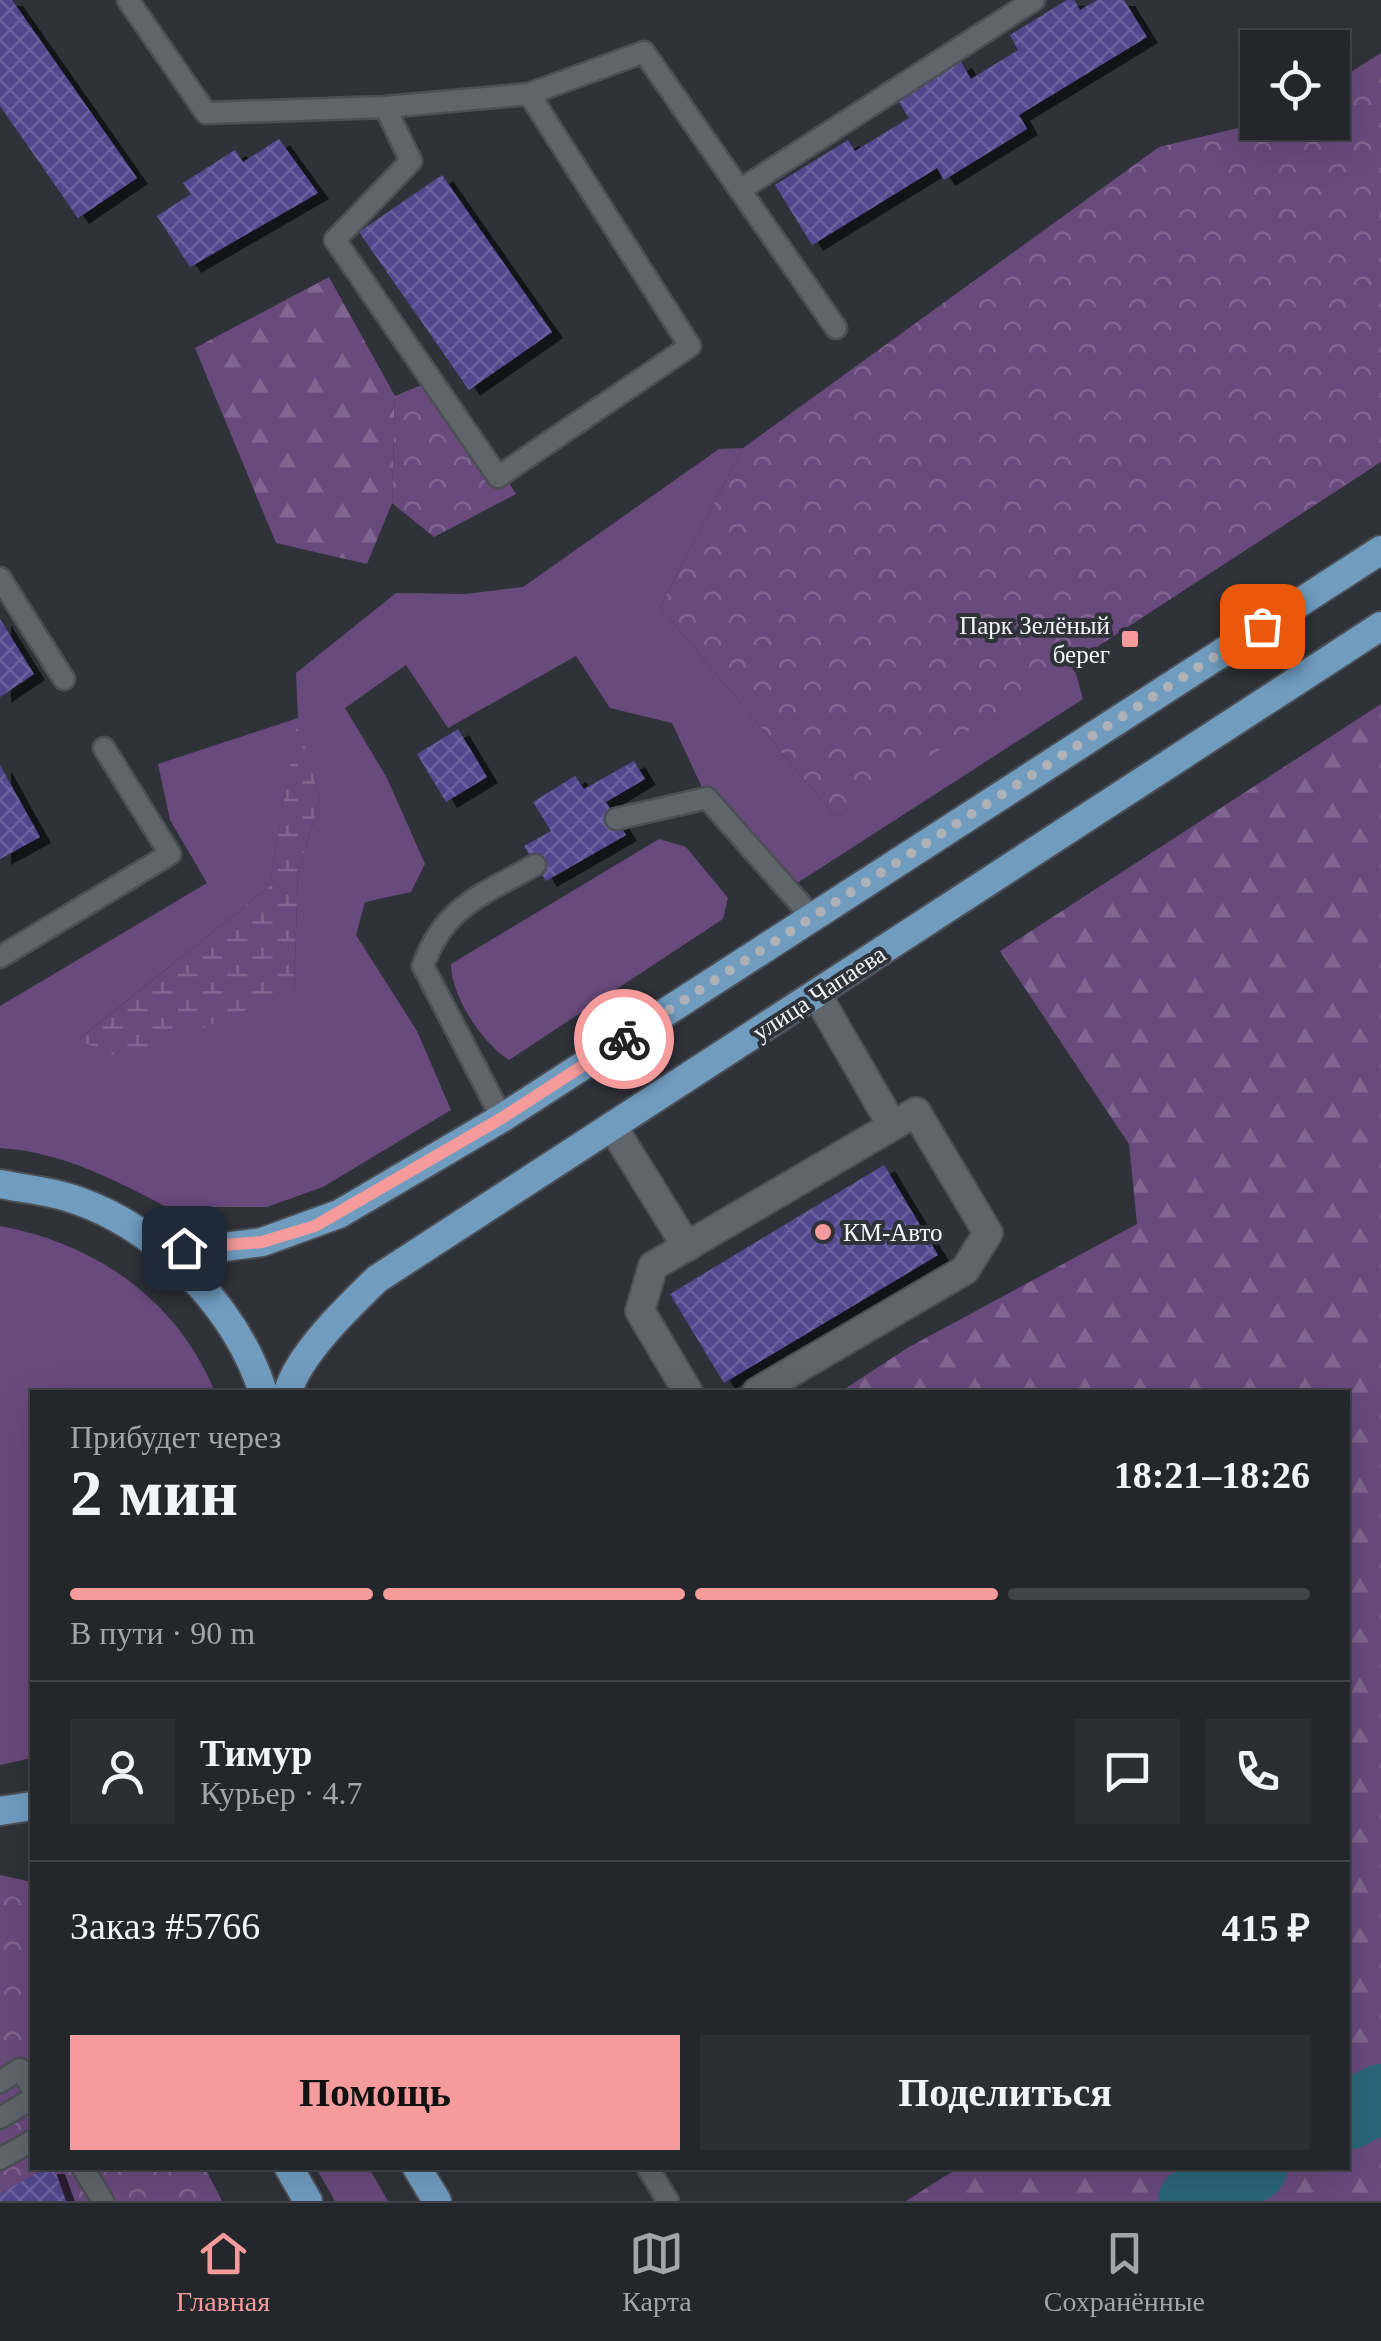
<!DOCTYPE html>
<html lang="ru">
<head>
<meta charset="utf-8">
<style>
	:root { --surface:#23262b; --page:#2b2e33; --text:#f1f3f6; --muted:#a3a5a9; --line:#404347; --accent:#f59b9b }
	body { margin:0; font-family:"Times New Roman",serif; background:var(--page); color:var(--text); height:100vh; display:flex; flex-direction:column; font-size:38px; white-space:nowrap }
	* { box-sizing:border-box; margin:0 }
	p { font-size:32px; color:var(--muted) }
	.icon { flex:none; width:55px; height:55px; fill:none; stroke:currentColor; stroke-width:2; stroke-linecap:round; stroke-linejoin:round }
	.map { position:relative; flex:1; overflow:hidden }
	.sheet { position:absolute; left:30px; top:1390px; width:1320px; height:780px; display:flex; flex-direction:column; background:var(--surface); border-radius:0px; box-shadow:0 10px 40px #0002,0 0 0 2px var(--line) }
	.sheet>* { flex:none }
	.buttons { position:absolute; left:1240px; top:30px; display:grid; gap:20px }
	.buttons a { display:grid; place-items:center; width:110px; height:110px; border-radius:0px; background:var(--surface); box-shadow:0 10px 40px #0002,0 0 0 2px var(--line); font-size:50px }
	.pin { position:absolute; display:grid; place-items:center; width:85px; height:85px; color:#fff; margin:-42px; border-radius:20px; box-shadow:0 5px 15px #0006 }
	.courier { position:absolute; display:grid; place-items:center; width:100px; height:100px; margin:-50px; border:8px solid #f59b9b; border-radius:50%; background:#fff; color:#222; box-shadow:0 2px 12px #0007 }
	.overview em { font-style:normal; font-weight:700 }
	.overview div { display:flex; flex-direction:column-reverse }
	.overview { display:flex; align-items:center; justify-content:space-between; height:170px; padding:0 40px }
	h1 { font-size:65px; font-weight:700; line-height:75px }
	.bar { display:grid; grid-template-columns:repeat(4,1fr); gap:15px 10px; align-content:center; height:120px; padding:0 40px }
	.bar i { height:12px; border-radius:8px; background:var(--line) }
	.bar .on { background:var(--accent) }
	.bar p { grid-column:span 4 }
	.line { display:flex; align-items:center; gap:25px; padding:0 40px; border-top:2px solid var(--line) }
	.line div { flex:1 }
	.round { display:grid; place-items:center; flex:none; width:105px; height:105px; border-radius:0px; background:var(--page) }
	.primary-button { display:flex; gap:20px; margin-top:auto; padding:20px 40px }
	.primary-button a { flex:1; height:115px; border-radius:0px; background:var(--accent); color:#111; font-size:40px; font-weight:700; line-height:115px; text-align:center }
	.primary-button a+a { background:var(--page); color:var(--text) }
	.menu { display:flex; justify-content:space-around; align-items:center; height:140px; border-top:2px solid var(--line); background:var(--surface); font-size:28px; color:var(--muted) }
	.menu a { display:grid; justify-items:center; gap:5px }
	.menu .on { color:var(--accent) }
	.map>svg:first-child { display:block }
</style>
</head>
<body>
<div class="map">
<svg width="1381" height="2201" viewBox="0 0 1381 2201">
	<defs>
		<pattern id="forest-firs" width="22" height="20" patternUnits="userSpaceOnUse" patternTransform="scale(2.5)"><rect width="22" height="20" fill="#694a7c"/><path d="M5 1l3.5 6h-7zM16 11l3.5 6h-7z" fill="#7f658f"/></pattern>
		<pattern id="wetland-marsh" width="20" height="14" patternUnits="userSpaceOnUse" patternTransform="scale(2.5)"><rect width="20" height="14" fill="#694a7c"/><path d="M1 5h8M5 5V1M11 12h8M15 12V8" fill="none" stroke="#7f658f"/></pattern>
		<pattern id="park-crowns" width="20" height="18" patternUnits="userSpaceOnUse" patternTransform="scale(2.5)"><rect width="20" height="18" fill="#694a7c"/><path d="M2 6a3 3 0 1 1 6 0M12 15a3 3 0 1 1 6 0" fill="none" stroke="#7f658f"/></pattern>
		<pattern id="building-cross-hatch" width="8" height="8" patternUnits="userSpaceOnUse" patternTransform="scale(2.5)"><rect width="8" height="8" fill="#53478e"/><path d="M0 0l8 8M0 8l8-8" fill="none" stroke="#6c629f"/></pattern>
		<filter id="shadow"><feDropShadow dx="11" dy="6" stdDeviation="0" flood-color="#0009"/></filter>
	</defs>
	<rect width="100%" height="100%" fill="#2f3239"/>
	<!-- grass -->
	<path fill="#694a7c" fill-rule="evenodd" d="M743,448L660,607L836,817L1072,660L1083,699L788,889L707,798L672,723L610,708L576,656L448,728L406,665L345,708L387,778L425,864L411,892L365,902L356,935L417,1031L451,1110L323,1187L267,1207H213L198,1224C136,1191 71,1152 0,1148V1006L207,883L170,820L158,764L298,718L296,673L396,593L466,594L523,587L719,449ZM298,721L320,801L298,872L294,990L79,1039L269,887Z
		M659,839L686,847L728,898L723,919L509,1060C482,1043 451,996 451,964Z
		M0,1226C97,1244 177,1300 215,1392H32V1758L0,1765Z
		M316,2168H369L388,2201H335Z"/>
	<!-- forest -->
	<path fill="url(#forest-firs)" d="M329,277L395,396L392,503L367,564L276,543L195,348Z
		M1381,704V2201H906L958,2168H1348V1392H840L909,1347L1137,1224L1129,1144L1000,951Z"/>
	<!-- wetland -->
	<path fill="url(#wetland-marsh)" d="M298,718L320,801L298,872L294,990L126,1060L78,1040L269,887Z"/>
	<!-- park -->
	<path fill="url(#park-crowns)" d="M1381,53V462L836,817L660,607L743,448L1159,147L1259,123L1332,122L1333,83Z
		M441,377L516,494L434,537L392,503L395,396Z
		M0,1875L32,1882V2168H205L222,2201H0Z"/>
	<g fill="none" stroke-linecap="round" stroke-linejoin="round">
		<!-- river -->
		<path stroke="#2a6678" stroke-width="68" d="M1348,2116L1381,2098
			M1192,2201L1253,2168"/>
	</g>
	<!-- building -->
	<path fill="url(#building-cross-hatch)" filter="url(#shadow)" d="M0,0H12L137,178L78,218L0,106Z
		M1067,0H1074L1080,10L1097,0H1124L1147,37L1019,115L1027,129L944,180L937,168L812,245L775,185L848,140L855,151L909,118L898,101L961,62L971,79L1018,50L1010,35Z
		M279,139L318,193L190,267L157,216L191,194L183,183L235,150L243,162Z
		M442,175L552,332L469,390L359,232Z
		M0,619L34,674L0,697Z
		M458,729L487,777L446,802L417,754Z
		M634,761L645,779L606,802L626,835L546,881L524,846L551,831L533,802L575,776L584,789Z
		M0,765L40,837L0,859Z
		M884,1165L938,1255L724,1383L670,1294Z
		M45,2168H54L66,2201H0V2194Z"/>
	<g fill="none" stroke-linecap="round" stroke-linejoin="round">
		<defs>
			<path id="service" d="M128,0L206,113L385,107L529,94L644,52L836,328
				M385,107L411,161L335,240L498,477L690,346L529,94
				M743,188L1034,0
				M0,578L64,679
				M616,819L707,798L812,917
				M0,957L170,854L104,748
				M502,1118L423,966C444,906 484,894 535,865
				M0,2082L20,2069L32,2088
				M0,2118L32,2099
				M0,2159L32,2141
				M83,2168L103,2201
				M648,2168L668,2201"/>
			<path id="minor" d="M817,995L892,1125
				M612,1126L687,1247
				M688,1392L640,1311L653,1266L916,1112L988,1233L965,1270L757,1392"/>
			<path id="primary" d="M0,1184C24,1189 52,1191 76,1200C160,1229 236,1308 263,1392
				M160,1246L208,1249L262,1242L339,1214L502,1118L1381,550
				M288,1392C298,1355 349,1306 377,1279L1381,626
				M0,1811L32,1806
				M289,2168L308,2201
				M417,2168L437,2201"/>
		</defs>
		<!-- service casing -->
		<use href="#service" stroke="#4c4f54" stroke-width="25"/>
		<!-- minor casing -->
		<use href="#minor" stroke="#4c4f54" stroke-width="32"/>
		<!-- primary casing -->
		<use href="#primary" stroke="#4c4f54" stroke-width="32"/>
		<!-- service -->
		<use href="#service" stroke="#60646b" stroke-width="20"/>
		<!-- minor -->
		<use href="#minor" stroke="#60646b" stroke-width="28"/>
		<!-- primary -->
		<use href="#primary" stroke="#709cc0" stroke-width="28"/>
	</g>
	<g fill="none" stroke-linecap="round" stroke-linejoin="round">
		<!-- done -->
		<path stroke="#aeb1b6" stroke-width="10" stroke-dasharray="0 18" d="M624,1039L1262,626"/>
		<!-- route -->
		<path stroke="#f59b9b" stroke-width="12" d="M184,1248L262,1242L315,1226L502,1118L624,1039"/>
	</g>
	<!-- markers -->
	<g fill="#f59b9b" stroke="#2f3239" stroke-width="4">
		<rect x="1120" y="629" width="20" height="20" rx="5"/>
		<circle cx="823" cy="1232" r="10"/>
	</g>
	<g text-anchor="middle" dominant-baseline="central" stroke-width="8" stroke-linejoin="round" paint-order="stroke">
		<!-- poi labels -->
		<g font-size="25" fill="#f3f5f9" stroke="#2f3239" text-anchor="end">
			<text x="1110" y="625">Парк Зелёный<tspan x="1110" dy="29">берег</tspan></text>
			<text x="843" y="1232" text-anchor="start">КМ-Авто</text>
		</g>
		<!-- street labels -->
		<g font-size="25" fill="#f3f5f9" stroke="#2f3239">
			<text transform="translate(819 993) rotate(-33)">улица Чапаева</text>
		</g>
	</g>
</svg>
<div class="buttons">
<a><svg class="icon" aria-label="locate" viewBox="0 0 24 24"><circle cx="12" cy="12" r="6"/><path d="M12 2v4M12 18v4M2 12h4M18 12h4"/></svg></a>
</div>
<div class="pin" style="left:1262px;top:626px;background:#ea580c"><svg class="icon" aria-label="bag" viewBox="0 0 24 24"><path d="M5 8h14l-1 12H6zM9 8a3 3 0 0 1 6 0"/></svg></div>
<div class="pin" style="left:184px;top:1248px;background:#1f2937"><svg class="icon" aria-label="home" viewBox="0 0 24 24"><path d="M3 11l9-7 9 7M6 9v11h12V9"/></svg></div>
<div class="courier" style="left:624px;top:1039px"><svg class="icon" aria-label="bike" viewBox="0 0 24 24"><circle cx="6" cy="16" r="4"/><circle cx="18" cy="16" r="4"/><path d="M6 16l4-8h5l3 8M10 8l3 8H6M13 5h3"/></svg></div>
<section class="sheet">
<div class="overview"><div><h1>2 мин</h1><p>Прибудет через</p></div><em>18:21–18:26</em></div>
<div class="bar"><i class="on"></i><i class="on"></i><i class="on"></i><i></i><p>В пути · 90 m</p></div>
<div class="line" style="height:180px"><a class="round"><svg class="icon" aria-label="person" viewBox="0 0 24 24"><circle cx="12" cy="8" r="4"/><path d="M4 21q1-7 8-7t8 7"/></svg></a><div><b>Тимур</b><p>Курьер · 4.7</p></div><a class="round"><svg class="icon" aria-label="chat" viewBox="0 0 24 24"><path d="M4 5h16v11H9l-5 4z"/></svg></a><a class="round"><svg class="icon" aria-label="phone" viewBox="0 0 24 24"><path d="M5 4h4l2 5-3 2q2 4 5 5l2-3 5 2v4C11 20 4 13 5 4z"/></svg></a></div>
<div class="line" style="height:130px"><div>Заказ #5766</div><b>415 ₽</b></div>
<div class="primary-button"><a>Помощь</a><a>Поделиться</a></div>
</section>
</div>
<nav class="menu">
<a class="on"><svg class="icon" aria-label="home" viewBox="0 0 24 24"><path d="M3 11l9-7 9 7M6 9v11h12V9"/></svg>Главная</a>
<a><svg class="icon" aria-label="map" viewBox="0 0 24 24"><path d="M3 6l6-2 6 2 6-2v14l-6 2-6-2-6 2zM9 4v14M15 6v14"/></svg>Карта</a>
<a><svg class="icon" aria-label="saved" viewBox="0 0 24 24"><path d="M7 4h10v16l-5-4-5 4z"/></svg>Сохранённые</a>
</nav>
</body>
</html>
